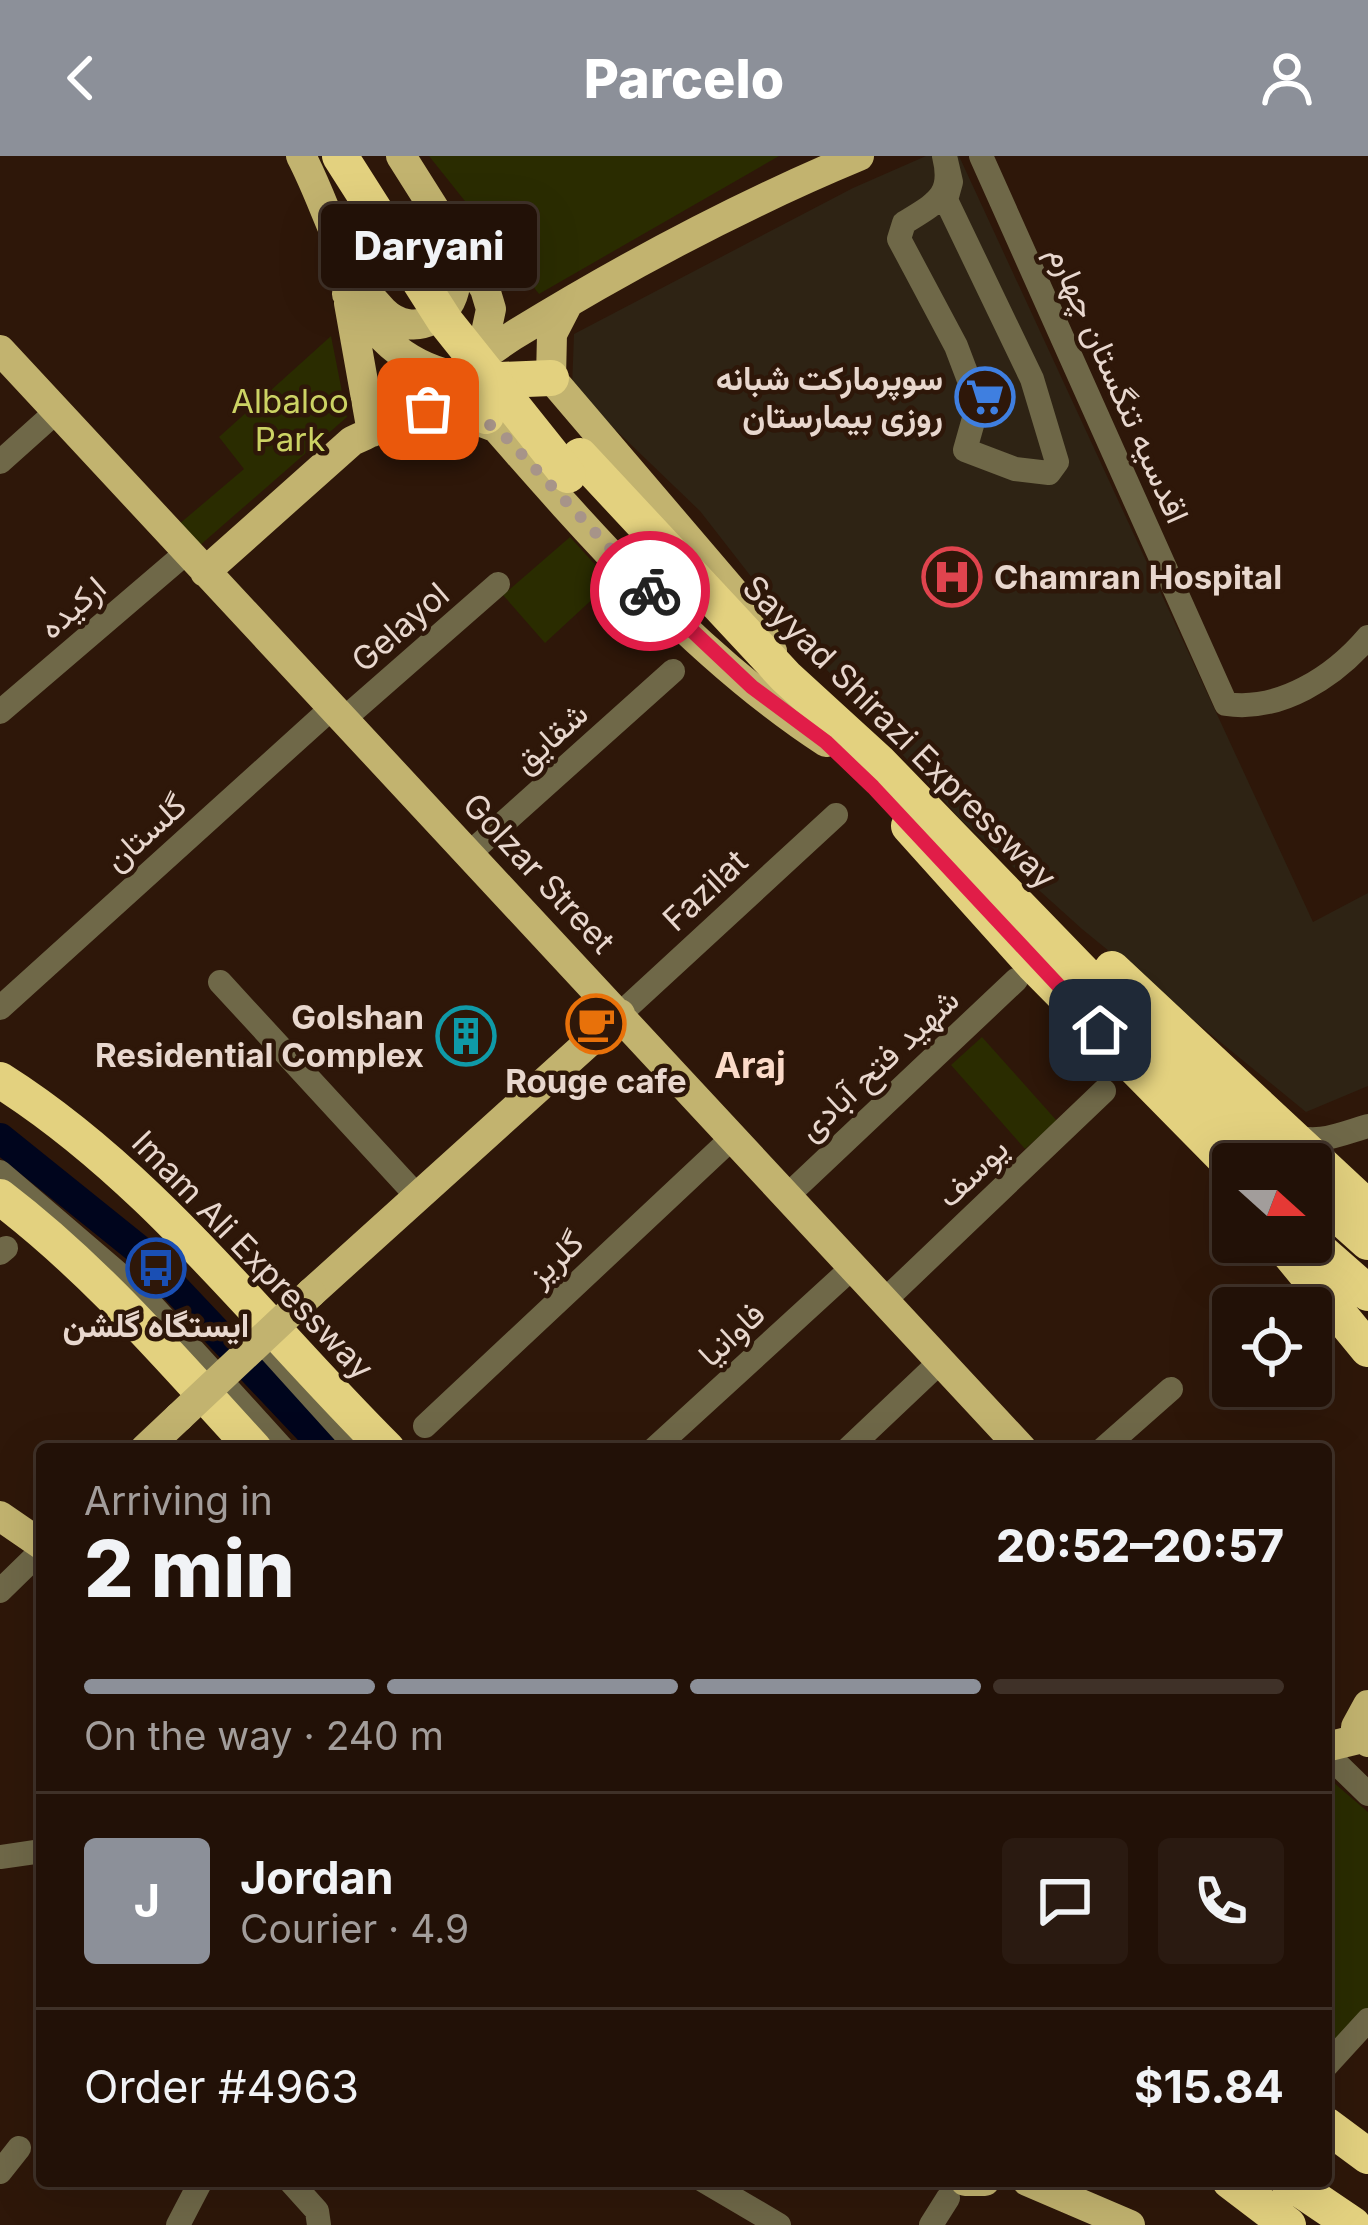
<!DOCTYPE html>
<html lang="en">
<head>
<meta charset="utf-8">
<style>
	:root { --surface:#221107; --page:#2a1a11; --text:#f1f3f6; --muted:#a29d9b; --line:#3f3128; --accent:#8c9099 }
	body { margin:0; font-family:Inter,Vazirmatn,sans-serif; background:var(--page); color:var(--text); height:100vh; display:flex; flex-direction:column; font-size:45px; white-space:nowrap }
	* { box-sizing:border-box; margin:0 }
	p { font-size:39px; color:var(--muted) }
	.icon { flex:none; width:66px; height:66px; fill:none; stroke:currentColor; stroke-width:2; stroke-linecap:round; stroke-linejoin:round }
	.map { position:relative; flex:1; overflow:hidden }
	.side { position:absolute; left:36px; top:1287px; width:1296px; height:744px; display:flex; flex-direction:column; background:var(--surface); border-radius:12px; box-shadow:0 12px 48px #0002,0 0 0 3px var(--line) }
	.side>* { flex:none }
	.needle { width:78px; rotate:111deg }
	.tools { position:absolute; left:1212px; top:987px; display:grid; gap:24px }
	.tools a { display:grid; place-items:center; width:120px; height:120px; border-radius:12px; background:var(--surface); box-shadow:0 12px 48px #0002,0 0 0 3px var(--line); font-size:60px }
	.pin { position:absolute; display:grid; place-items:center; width:102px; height:102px; color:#fff; margin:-51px; border-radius:24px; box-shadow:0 6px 18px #0006 }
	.courier { position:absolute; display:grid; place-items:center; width:120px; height:120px; margin:-60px; border:9px solid #e11d48; border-radius:50%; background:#fff; color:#222; box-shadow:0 3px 15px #0007 }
	.bubble { position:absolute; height:84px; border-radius:12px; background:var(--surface); box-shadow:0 12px 48px #0002,0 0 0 3px var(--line); font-size:39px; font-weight:800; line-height:84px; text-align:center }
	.overview em { font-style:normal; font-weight:800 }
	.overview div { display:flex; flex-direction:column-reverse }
	.overview { display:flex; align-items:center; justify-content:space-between; height:204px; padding:0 48px }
	h1 { font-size:78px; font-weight:800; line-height:90px }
	.bar { display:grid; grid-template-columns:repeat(4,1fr); gap:18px 12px; align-content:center; height:144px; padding:0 48px }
	.bar i { height:15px; border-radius:9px; background:var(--line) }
	.bar .current { background:var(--accent) }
	.bar p { grid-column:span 4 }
	.line { display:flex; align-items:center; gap:30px; padding:0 48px; border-top:3px solid var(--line) }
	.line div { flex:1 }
	.round { display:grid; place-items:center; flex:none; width:126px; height:126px; border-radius:12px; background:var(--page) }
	header { display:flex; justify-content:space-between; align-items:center; height:156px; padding:0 48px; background:var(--accent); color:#fff; font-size:54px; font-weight:800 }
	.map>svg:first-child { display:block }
</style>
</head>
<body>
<header><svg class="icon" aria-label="back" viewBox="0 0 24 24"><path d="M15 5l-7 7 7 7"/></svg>Parcelo<svg class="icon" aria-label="person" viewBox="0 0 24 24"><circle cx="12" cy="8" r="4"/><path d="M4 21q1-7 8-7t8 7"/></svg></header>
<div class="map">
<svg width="1368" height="2069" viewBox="0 0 1368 2069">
	<rect width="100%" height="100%" fill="#2e1709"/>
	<!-- medical -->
	<path fill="#2e2314" d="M926,0H959L1313,766L1368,737V930L1306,956L1082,773L961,664L802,486L700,355L572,232L574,178L853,32Z"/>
	<!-- green -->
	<path fill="#2a2c00" d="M429,0H779L539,138Z
		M331,180L347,261L198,391L178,369L244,313L219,281Z
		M570,381L611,426L545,487L503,439Z
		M982,881L1057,965L1025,993L951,909Z
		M1326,1620L1368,1656V1853L1326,1898Z"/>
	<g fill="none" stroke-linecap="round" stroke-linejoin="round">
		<!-- river -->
		<path stroke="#00051d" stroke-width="30" d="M0,982L138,1093L327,1293"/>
		<!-- minor -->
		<path stroke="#6f6848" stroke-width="24" d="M944,0C954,40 936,47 904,67L899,83L956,190L978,248L965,294L1015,313L1049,317L1057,306L1032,223L946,44L951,26L945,0
			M981,0L1226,548C1280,556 1334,521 1368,481
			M0,306L57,255
			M0,556L187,396
			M345,562L498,428
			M471,696L673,515
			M220,826L417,1040
			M0,852L334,550
			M620,858L836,659
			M1290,978C1314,991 1343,977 1368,970
			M0,1016L140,1136L283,1293
			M786,1041L1016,824
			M0,1097L6,1092
			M884,1145L1104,935
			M256,1179L359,1293
			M425,1270L731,983
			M654,1293L853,1111
			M848,1293L941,1205
			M1103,1293L1171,1233
			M0,1435L42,1394
			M1326,1597L1368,1638
			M0,1701L42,1695
			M1326,1910L1368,1864
			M0,2016L19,1992
			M290,2025L317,2055L319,2069
			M704,2025L779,2069
			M178,2069L201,2025
			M931,2069L948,2042"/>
		<!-- major -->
		<path stroke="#c2b36f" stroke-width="30" d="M301,0C329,53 340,111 383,155C414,186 460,159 455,117C453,99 444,80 439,63
			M401,0L485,133L491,153L481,200
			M347,138C376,178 401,207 450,219C562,346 683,493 826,586
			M349,147L372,276
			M568,147L552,178L551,222L754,460L772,495
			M0,194L1022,1293
			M399,256L450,254L492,270
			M205,416L352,285C406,262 463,212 514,179C623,112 741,49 859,0
			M311,1137L620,858
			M145,1293L179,1261
			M0,1360L42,1389
			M1368,1549L1356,1571L1368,1586
			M1326,1591L1363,1582
			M965,2025H985
			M1027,2025L1130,2069"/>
		<!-- highway -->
		<path stroke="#e3d17f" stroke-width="36" d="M486,260L493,231L500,224L551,222
			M580,300L786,521L879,606L1226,964L1278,1008
			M909,670L1033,808L1233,1011
			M1112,813L1368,1052
			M0,924C153,1021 260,1167 387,1293
			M1311,1035L1368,1086
			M0,1041C97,1115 172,1204 254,1293
			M1280,1086L1368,1193
			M1310,1086L1368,1137
			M1326,1969L1368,2000
			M1230,2025L1288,2069
			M1288,2025L1353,2069"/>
		<!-- major-bridge -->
		<path stroke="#c2b36f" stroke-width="30" d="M179,1261L311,1137"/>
		<!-- highway-bridge -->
		<path stroke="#e3d17f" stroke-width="36" d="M340,0L445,165L568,319"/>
	</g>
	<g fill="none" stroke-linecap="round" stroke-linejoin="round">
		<!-- done -->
		<path stroke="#a79489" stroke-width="12" stroke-dasharray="0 21.6" d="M428,253L472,260L498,273L650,435"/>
		<!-- route -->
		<path stroke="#e11d48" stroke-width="15" d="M650,435L752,531L826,586L873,631L1100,874"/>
	</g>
	<!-- icons -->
	<defs>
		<symbol id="supermarket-ring" viewBox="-11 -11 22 22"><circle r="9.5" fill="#2e1709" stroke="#3f7fe0" stroke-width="1.5"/><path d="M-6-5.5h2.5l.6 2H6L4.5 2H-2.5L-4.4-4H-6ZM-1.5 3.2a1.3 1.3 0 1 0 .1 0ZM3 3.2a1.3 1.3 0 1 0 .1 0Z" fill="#3f7fe0"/></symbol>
		<symbol id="hospital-ring" viewBox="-11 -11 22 22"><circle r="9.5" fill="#2e1709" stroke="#e0444e" stroke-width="1.5"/><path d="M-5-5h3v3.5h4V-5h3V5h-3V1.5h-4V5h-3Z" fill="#e0444e"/></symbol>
		<symbol id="cafe-ring" viewBox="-11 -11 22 22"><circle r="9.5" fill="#2e1709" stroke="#e8710a" stroke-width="1.5"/><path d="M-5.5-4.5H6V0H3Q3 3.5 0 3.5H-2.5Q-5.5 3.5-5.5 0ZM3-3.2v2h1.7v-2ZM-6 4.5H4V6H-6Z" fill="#e8710a"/></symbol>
		<symbol id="building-ring" viewBox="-11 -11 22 22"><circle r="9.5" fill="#2e1709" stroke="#0f9aa8" stroke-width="1.5"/><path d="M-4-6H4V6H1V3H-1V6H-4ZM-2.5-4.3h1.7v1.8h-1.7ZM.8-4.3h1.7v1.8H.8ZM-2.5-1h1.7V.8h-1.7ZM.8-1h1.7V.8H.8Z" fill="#0f9aa8"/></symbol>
		<symbol id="bus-ring" viewBox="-11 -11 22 22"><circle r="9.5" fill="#2e1709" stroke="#1a4fb4" stroke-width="1.5"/><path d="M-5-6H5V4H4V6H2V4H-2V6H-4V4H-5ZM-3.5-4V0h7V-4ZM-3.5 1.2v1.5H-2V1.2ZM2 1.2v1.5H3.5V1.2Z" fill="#1a4fb4"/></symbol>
	</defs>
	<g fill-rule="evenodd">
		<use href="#supermarket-ring" x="952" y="208" width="66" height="66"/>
		<use href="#hospital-ring" x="919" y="388" width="66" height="66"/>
		<use href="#cafe-ring" x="563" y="835" width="66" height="66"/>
		<use href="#building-ring" x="433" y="847" width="66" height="66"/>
		<use href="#bus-ring" x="123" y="1079" width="66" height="66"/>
	</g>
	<g text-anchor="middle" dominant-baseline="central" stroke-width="9" stroke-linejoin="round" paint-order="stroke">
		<!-- poi labels -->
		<g font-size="33" font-weight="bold" fill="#e8d7ce" stroke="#2e1709" text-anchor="end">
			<text x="943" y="222">سوپرمارکت شبانه<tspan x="943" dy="38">روزی بیمارستان</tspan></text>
			<text x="994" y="421" text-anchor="start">Chamran Hospital</text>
			<text x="424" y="861">Golshan<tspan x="424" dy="38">Residential Complex</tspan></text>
			<text x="596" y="925" text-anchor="middle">Rouge cafe</text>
			<text x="156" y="1169" text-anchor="middle">ایستگاه گلشن</text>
		</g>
		<!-- street labels -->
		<g font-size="33" fill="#e8d7ce" stroke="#2e1709">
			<text transform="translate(1119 228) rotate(66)">اقدسیه تنگستان چهارم</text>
			<text transform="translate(72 451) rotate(-41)">ارکیده</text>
			<text transform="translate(400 471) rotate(-41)">Gelayol</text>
			<text transform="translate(900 576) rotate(45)">Sayyad Shirazi Expressway</text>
			<text transform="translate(550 581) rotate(-42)">شقایق</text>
			<text transform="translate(145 676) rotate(-42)">گلستان</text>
			<text transform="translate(539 717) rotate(47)">Golzar Street</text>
			<text transform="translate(705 734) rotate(-43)">Fazilat</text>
			<text transform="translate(878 908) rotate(-43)">شهید فتح آبادی</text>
			<text transform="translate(972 1016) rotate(-44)">یوسف</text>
			<text transform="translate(253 1099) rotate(46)">Imam Ali Expressway</text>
			<text transform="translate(555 1102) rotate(-43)">گلریز</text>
			<text transform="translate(731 1178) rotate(-43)">فاوانیا</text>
		</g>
		<!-- park labels -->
		<g font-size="33" fill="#ccd364" stroke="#2e1709">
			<text x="290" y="245">Albaloo<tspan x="290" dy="38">Park</tspan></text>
		</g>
		<!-- neighbourhood labels -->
		<g font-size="36" font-weight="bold" fill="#fbdac8" stroke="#2e1709">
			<text x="750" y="909">Araj</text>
		</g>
	</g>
</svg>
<div class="tools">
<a><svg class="needle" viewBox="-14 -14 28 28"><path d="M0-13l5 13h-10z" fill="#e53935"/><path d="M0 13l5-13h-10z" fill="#a29d9b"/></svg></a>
<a><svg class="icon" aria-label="locate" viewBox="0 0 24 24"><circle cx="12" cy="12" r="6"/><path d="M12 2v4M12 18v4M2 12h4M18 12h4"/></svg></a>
</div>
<div class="pin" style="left:428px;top:253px;background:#ea580c"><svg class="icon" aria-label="bag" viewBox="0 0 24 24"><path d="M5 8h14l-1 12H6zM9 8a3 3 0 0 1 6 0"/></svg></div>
<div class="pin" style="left:1100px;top:874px;background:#1f2937"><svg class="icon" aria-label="home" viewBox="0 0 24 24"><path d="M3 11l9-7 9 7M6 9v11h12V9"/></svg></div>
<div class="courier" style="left:650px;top:435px"><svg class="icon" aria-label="bike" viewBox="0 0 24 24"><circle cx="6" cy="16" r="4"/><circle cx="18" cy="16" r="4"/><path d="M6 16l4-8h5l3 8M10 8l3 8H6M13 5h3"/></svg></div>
<div class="bubble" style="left:321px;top:48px;width:216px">Daryani</div>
<section class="side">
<div class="overview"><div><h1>2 min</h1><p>Arriving in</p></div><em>20:52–20:57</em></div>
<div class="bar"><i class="current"></i><i class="current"></i><i class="current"></i><i></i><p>On the way · 240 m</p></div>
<div class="line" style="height:216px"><b class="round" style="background:var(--accent);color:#fff">J</b><div><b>Jordan</b><p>Courier · 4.9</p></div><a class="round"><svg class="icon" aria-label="chat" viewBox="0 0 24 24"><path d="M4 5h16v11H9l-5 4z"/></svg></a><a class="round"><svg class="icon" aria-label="phone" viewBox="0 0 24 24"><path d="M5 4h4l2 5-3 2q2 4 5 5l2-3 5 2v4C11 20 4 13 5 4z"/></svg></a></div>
<div class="line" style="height:156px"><div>Order #4963</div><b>$15.84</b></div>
</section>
</div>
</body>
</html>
